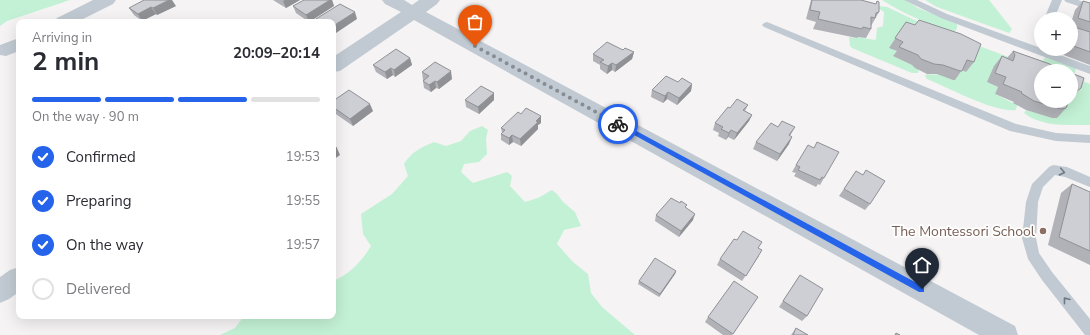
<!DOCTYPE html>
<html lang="en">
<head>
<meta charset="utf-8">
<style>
	:root { --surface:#fff; --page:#f7f7f7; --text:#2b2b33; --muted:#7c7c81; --line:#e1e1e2; --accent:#2563eb }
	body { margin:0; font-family:"Nunito Sans",sans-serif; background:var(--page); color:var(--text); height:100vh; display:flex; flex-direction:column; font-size:15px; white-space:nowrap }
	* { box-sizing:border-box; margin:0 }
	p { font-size:13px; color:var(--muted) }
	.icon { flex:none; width:22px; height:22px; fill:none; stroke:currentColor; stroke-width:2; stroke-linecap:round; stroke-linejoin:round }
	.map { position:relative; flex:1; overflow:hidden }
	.drawer { position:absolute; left:16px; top:19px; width:320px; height:300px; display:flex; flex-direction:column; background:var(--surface); border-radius:8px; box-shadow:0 4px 16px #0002 }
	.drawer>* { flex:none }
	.tools { position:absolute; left:1034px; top:12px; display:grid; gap:8px }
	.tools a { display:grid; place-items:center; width:44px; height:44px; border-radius:50%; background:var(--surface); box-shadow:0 4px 16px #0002; font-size:20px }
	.pin { position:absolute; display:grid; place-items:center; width:34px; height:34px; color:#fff; margin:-41px -17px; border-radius:50% 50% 50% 0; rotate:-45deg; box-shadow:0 0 4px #0007 }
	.pin .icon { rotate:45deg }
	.courier { position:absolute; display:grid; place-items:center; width:40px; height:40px; margin:-20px; border:3px solid #2563eb; border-radius:50%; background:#fff; color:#222; box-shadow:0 1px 5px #0007 }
	.head em { font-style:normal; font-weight:700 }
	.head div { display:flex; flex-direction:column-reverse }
	.head { display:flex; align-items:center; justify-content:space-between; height:68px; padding:0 16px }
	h1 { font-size:26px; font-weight:700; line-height:30px }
	.bar { display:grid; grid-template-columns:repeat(4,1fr); gap:6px 4px; align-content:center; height:48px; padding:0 16px }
	.bar i { height:5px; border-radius:3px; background:var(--line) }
	.bar .on { background:var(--accent) }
	.bar p { grid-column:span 4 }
	ol { padding:0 16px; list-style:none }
	li { display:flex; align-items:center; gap:12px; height:44px }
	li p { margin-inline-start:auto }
	li .icon { padding:4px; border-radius:50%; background:var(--accent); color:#fff; stroke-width:4 }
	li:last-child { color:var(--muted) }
	li i { width:22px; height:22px; border:2px solid var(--line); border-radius:50% }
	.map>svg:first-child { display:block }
</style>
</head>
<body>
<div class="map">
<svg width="1090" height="335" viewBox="0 0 1090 335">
	<rect width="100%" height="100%" fill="#f5f3f3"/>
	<!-- green -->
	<path fill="#c3f1d5" d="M0,0H70L7,21L0,26Z
		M882,0H905L918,8L957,24V28L954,33C930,24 905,15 882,0Z
		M925,0H989L1012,29L1009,33L937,7Z
		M853,3L887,7L925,25L890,48L897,51L894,56L912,65L919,70L918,73H912L852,48L850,46L849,37L857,38L858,37L875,40L876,39L877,28L883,26L884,12L881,10Z
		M947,34L1033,66L987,82L998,87L995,94L1017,105L1016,110C995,113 949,88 927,79L925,76L927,74C940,77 953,68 967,71Z
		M1045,57L1076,68L1073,78L1071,77V71H1056L1042,63Z
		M1080,80L1090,84V125C1069,125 1041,127 1024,113L1026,110L1052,118H1057C1060,110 1061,101 1071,101Z
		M482,126L488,130L486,138L487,154L479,162L464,164L461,172L473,183L507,172L512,176L510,186L525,202L538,198L552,190L557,194L563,202L575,212L581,226L564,230L557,244L573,262L588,274L591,293L602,307L635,335H220L235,328L244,316H333V281C350,274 361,262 371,246L363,234L361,214L392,194L408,176L404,164C411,152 422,147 434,142L446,146L461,141L470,131Z"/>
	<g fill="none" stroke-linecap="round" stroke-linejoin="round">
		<!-- lane -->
		<path fill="#c1cad2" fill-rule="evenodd" d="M904,0H917L947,14L1090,66V74L941,18Z
			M1052,0H1062L1054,19H1044Z
			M1064,0H1078L1090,4V10L1066,2Z
			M767,22L1016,124L1056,133L1090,135V143L1056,141L1010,131L764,27L762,25L764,23Z
			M1053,165L1067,167L1090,177V187L1065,177L1055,175L1043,187L1038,202L1036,238L1039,253L1052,272L1090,319V335H1085L1042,280L1028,259L1022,238L1026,202L1032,184L1049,167Z"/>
		<!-- street -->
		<path fill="#c1cad2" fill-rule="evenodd" d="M93,0H116L113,4L77,22H54L57,18Z
			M382,0H404L412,5L419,0H440L437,4L426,12L1015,326L1018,335H979L414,20L340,71L333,72V57L401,12L385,4Z
			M19,38V51L6,56L0,55V45Z
			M19,267V292L9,299L0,303V277L10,270Z"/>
	</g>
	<!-- wall -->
	<path fill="#b0b2b7" d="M273,0H300L286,8Z
		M304,0H332L334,6L309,22L296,13L293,6Z
		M811,0H861L879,12L871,26V29L866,38L858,37L857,38L813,29L816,22L806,19L810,4Z
		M1083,1L1090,3V65L1061,54L1062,49H1071V30L1073,28H1071V23L1075,10Z
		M176,6L157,15L156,14L142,21L134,15L129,8Z
		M906,22L974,62L966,72L962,70L955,80H953L937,74H927L915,68L912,65L893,56L897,51L889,48Z
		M623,50L634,52L632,59L615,72L612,70L607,74L600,69V65L593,61V54Z
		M1013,51L1047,63L1041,101H1070L1066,108L1057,118H1052L1026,110L1013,103L1014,102L995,94L998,87L987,82L994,66L1002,56L1007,58Z
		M410,58L412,65L395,77L393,75L387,79L376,72L373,65Z
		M422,72L452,79L439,89L436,88L431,92L424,88L423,81L424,80H423Z
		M1071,73L1076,93V94L1071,100Z
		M678,82L692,84L691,91L677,105L667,99L663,103L651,97L652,90Z
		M494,93V100L479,114L466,107L465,100Z
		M333,101L373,111L353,126L333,112Z
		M748,105L745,111L752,115L749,121L734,140L728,137L726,140L718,136L719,133L713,130L715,123L730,108Z
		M541,123L538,125V129L521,146L513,142L509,145L501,140V134L502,133L501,128Z
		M778,127H795L790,136L789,144L777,161L753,149L756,142Z
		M796,165L824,178L820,185L818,184L816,187L794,176L796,173L792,172Z
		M856,171L870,204L865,210L839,196Z
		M1072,184L1090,192V265L1048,245L1061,193Z
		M686,208L693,220L679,237L655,221L656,215Z
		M737,240L759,248V256L742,281L717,265L720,259Z
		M676,271L675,274L659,297L638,284L639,281Z
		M800,275L807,316L802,321L779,307Z
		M758,297L732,335H723L705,322L708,317Z
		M796,328L808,335H791Z"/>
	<!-- shaded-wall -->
	<path fill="#909195" d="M169,0H172L176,6L157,15L153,8Z
		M285,0H300L286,8L283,1Z
		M330,0H332L334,6L309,22L306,15Z
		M151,7L156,14L142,21L138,14Z
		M355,12L357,19L333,35V26Z
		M634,52L632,59L615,72L616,65Z
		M410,58L412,65L395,77L394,70Z
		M612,63V70L607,74L608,66Z
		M391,68L393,75L387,79L385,72Z
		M451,71L452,79L439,89L437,82Z
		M435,81L436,88L431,92L429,85Z
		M692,84L691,91L677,105L679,98Z
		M668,92L667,99L663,103L665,96Z
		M494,93V100L479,114L478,107Z
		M370,104L373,111L353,126L350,119Z
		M752,115L749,121L734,140L737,133Z
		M541,116V123L538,125V129L521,146L520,139L536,121Z
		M731,130L728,137L726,140L729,133Z
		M512,135L513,142L509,145V138Z
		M792,137L789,144L777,161L780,154Z
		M337,148L340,155L333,160V151Z
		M695,214L693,220L679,237L681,231Z
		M676,271L675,274L659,297L660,294Z"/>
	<!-- building -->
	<path fill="#cdcfd5" stroke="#909195" d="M144,0H169L153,8L151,7L138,14L129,8Z
		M304,0H330L306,15L293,6Z
		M812,0H861L876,4L877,1L879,2V12L876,13L875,18L871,17V29L863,27L862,29L818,19L820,12L810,10Z
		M1083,1L1090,3V22L1078,18Z
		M340,4L355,12L333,26V22H311Z
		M919,20L961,34L981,44L974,62L967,60L962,71H960L943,65L934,64L921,59L918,55L899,47L903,42L895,38L906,22L915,25Z
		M1074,27L1090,32V52L1071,45V38Z
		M607,42L623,50L625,48L634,52L616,65L612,63L608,66L600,62L604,60L593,54Z
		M396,49L410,58L394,70L391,68L385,72L373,65Z
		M1013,51L1047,63L1067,71H1041V101H1069L1066,108L1061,109L1034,101L1021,93L1022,92L1003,84L1006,77L995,73L1002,56L1013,61L1015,55Z
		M435,62L451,71L437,82L435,81L429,85L423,81L429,76L422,72Z
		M1071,73L1084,78L1081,88L1077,91L1076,94L1071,95V96Z
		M666,76L678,82L682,78L692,84L679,98L668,92L665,96L652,90Z
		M481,86L494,93L478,107L465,100Z
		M349,90L370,104L350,119L333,107V101Z
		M737,99L748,105L743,110L752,115L737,133L731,130L729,133L721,129L723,127L715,123L728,107L730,108Z
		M526,108L541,116L536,121L538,122L520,139L512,135L509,138L501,134L505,130L501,128L518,112L521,114Z
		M782,121L795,127L789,135L792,137L780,154L756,142L771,123L778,127Z
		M817,142L839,152L824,178L822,177L820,180L798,170L800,167L796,165L808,145L814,148Z
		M333,145L337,148L333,151Z
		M866,170L885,181L870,204L844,189L856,171L863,175Z
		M1072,184L1090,192V251L1059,237Z
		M671,198L680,203L681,201L687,205L685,207L695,214L681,231L656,215Z
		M743,231L762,242L758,248L762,250L746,276L720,259L734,239L737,240Z
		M655,258L676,271L660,294L639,281Z
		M800,275L823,289L807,316L783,301Z
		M734,281L758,297L733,334L708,317Z
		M796,328L808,335H793Z
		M896,333L900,335H895Z"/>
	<!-- one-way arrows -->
	<defs><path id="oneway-chevron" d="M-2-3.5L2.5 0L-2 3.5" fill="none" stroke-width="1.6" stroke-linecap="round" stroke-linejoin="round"/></defs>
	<g stroke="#6e7983">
		<use href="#oneway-chevron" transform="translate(1062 172) rotate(12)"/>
		<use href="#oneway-chevron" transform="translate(1066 300) rotate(-128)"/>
	</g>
	<!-- route -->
	<path fill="#2563eb" d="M618,121L924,287V292H919L616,125L615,124Z"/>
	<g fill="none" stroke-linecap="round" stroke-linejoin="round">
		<!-- done -->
		<path stroke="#868d94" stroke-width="4" stroke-dasharray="0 7.2" d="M475,46L618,124"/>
	</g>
	<!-- markers -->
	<circle fill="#8d6e63" stroke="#fff" stroke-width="1.5" cx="1043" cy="231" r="4"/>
	<g text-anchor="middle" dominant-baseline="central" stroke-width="3.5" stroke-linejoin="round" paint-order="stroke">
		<!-- education labels -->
		<g font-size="14" fill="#785e54" stroke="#fff" text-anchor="end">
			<text x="1035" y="231">The Montessori School</text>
		</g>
	</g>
</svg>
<div class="tools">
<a>+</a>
<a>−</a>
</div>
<div class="pin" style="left:475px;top:46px;background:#ea580c"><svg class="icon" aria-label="bag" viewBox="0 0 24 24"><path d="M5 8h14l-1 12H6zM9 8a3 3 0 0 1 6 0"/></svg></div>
<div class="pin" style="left:922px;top:289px;background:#1f2937"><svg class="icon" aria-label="home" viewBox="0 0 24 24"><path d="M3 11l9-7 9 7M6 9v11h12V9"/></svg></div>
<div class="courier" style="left:618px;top:124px"><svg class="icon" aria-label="bike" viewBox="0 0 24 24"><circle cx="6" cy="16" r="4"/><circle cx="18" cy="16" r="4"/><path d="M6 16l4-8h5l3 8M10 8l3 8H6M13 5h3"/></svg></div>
<section class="drawer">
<div class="head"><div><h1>2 min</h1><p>Arriving in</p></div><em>20:09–20:14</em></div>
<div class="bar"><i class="on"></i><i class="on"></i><i class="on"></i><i></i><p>On the way · 90 m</p></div>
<ol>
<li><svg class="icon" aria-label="check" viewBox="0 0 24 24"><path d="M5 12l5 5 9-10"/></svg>Confirmed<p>19:53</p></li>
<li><svg class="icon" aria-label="check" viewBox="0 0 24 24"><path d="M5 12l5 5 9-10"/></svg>Preparing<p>19:55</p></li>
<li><svg class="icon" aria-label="check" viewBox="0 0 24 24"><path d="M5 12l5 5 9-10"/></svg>On the way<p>19:57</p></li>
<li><i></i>Delivered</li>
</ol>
</section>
</div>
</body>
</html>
